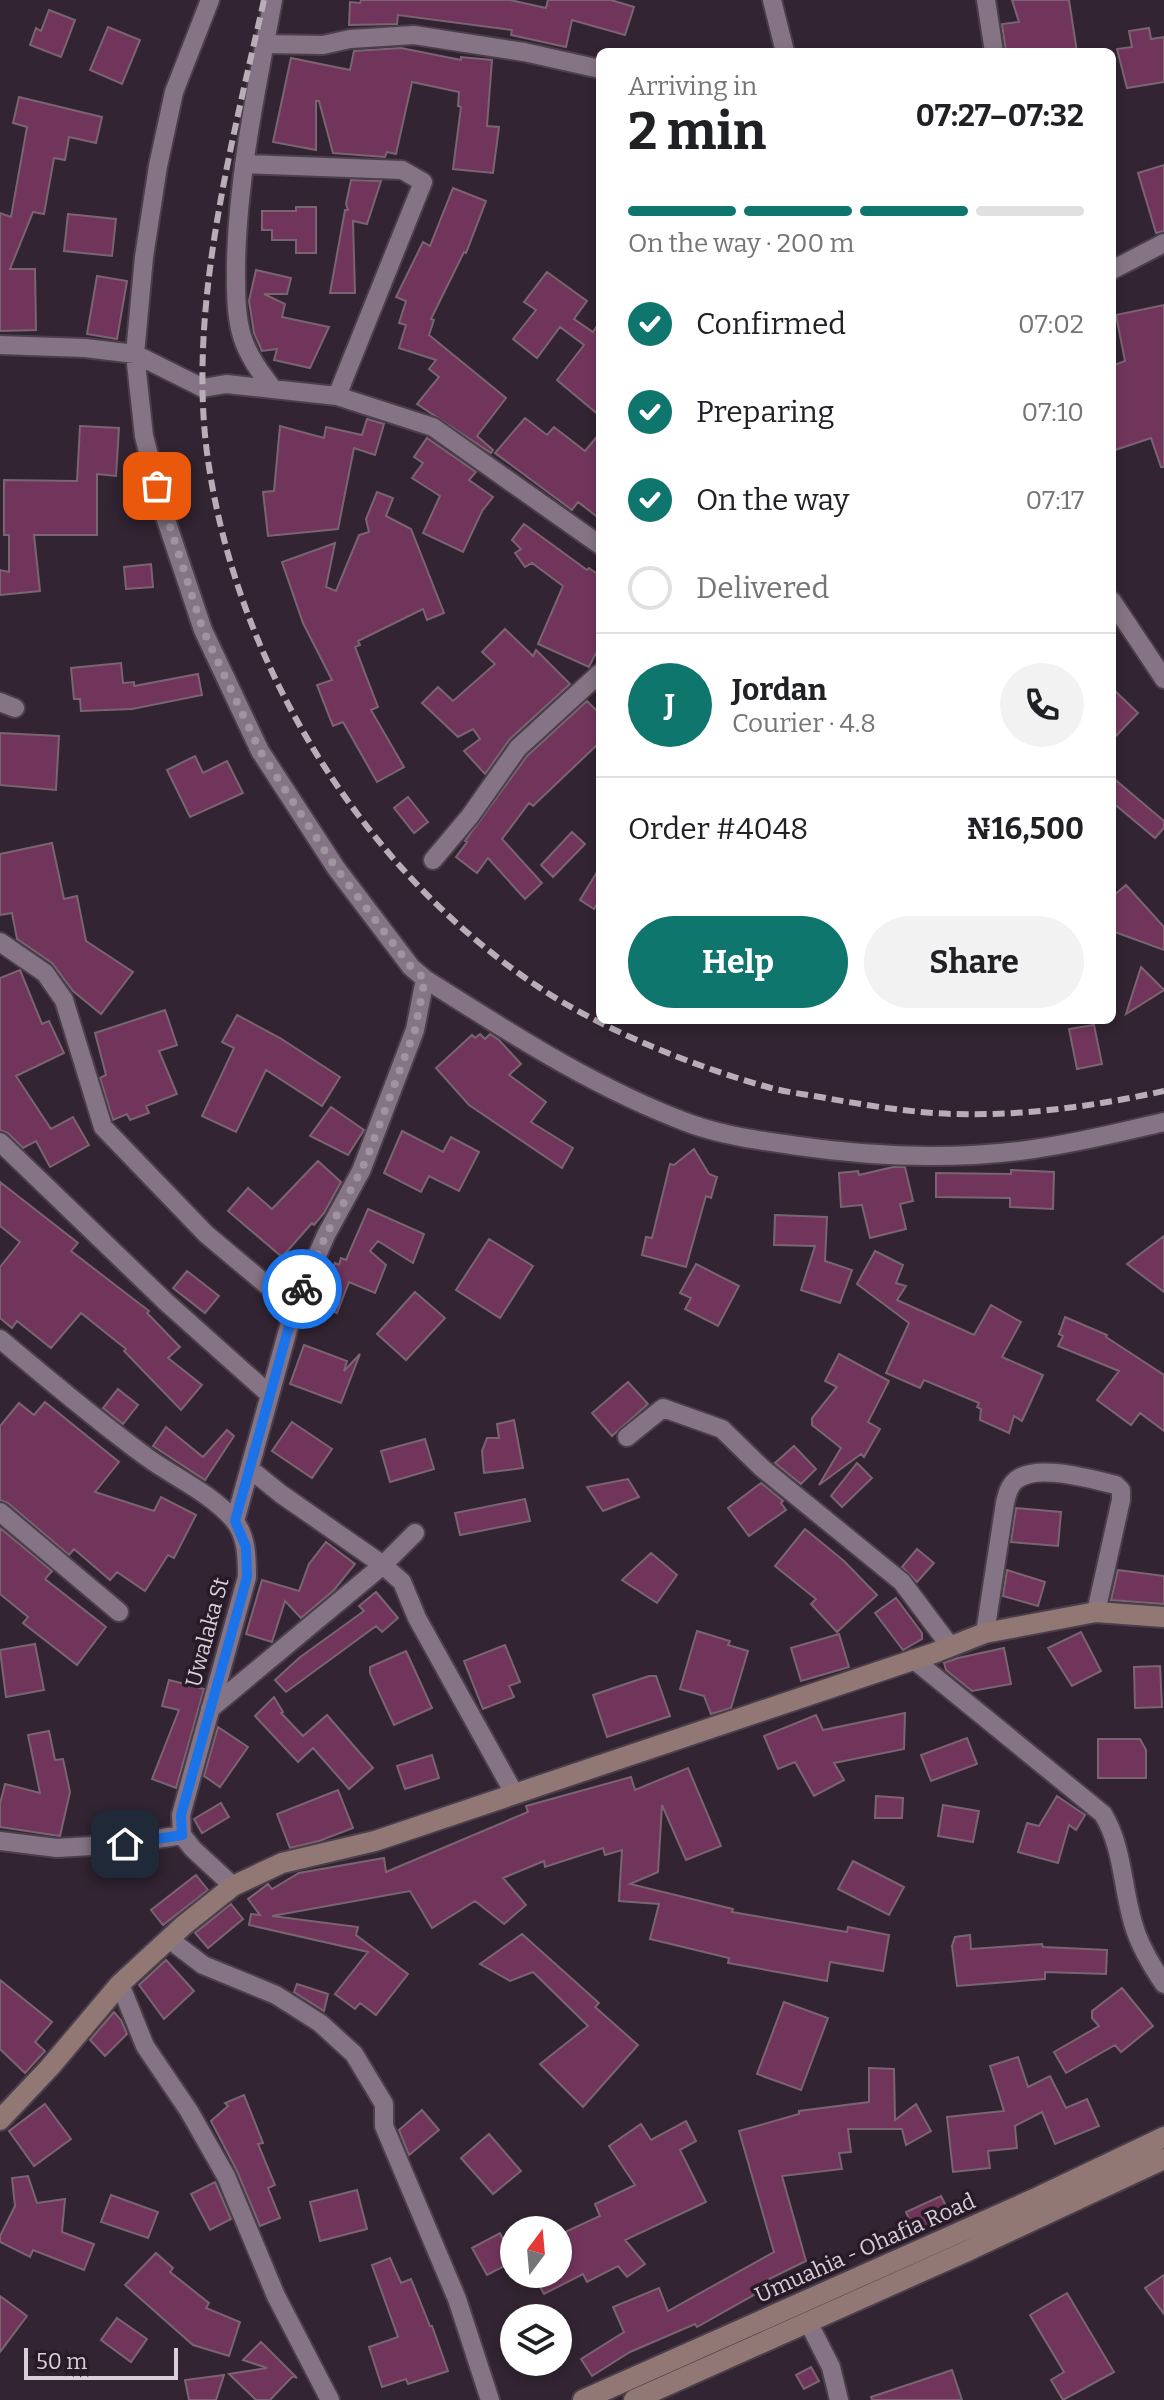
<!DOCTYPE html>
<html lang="en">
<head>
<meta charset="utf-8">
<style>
	:root { --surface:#fff; --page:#f2f2f2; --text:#202124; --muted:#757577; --line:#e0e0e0; --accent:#0f766e }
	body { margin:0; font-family:Bitter,serif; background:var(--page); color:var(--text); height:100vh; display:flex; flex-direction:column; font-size:30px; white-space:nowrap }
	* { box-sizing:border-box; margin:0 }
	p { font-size:26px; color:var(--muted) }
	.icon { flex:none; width:44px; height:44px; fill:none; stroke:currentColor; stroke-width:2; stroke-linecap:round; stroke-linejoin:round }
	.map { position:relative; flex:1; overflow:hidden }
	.drawer { position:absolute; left:596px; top:48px; width:520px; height:976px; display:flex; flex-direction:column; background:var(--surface); border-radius:12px; box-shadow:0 4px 12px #0003 }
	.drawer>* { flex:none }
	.needle { width:52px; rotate:16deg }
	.buttons { position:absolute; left:500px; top:2216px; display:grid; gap:16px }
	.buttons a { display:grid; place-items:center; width:72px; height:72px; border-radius:50%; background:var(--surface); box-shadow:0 4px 12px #0003; font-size:40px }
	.scale { position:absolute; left:24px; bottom:20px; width:154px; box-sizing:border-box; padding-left:8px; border:4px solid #dad0d9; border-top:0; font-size:22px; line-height:28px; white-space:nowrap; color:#dad0d9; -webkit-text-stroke:6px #281a28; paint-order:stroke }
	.pin { position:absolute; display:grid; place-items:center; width:68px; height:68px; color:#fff; margin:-34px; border-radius:16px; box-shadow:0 4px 12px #0006 }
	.courier { position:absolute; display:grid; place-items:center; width:80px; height:80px; margin:-40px; border:6px solid #1a73e8; border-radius:50%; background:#fff; color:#222; box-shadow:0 2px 10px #0007 }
	.headline em { font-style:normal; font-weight:700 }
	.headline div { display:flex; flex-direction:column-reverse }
	.headline { display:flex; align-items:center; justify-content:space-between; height:136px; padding:0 32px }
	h1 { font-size:52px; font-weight:700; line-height:60px }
	.bar { display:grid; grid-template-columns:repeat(4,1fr); gap:12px 8px; align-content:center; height:96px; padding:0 32px }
	.bar i { height:10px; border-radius:6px; background:var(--line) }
	.bar .active { background:var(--accent) }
	.bar p { grid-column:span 4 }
	.line { display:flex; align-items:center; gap:20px; padding:0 32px; border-top:2px solid var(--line) }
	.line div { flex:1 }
	.round { display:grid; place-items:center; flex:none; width:84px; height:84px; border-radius:42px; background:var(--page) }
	ol { padding:0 32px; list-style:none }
	li { display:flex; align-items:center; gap:24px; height:88px }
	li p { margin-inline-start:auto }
	li .icon { padding:8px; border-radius:50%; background:var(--accent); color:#fff; stroke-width:4 }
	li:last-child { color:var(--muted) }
	li i { width:44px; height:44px; border:4px solid var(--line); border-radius:50% }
	.action { display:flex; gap:16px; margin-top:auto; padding:16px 32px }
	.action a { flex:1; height:92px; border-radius:48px; background:var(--accent); color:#fff; font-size:32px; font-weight:700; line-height:92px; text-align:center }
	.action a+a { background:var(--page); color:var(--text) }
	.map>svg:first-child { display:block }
</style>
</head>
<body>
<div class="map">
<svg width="1164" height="2400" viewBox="0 0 1164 2400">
	<rect width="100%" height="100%" fill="#322432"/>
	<!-- building -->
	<path fill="#71355c" stroke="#7a6471" stroke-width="2" d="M361,0H510L546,8L548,0H611L634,7L625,35L572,20L566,47L511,35L512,30L398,15L397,24L349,25L350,2L360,3Z
		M1012,0H1069L1077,52H1006L1002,24L1019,22Z
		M49,10L75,20L61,57L30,45L36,28L41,31Z
		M108,27L140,40L122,84L90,70Z
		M1149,28L1151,39L1164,37V82L1127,88L1117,49L1132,47L1129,31Z
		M401,48L461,60V57L492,60L487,126L499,127L493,173L453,169L461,107L458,106L459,92L412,82L396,154L387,152L385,157L333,153L319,101H316V150L273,142L291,58L350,70L354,51Z
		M19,97L102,117L96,143L69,137L65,160L54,158L44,214L33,212L10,269H35L36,330L0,331V213L11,217L27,127L13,123Z
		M1164,165V231L1156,233L1138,173Z
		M351,180L381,181L367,224L353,221L355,293H330L345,210H348L346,204Z
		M453,188L486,201L466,253L464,252L431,319L434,320L429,335L506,398L477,436L493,450L491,453L417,404L439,377L429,369L436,360L399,348L406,325L399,323L406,301L396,297L423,242L430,246Z
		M296,207H316V253H296V240H272V230H262V211H296Z
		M68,214L116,219L112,256L64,251Z
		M256,270L291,278L287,294H264L285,304L282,317L329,327L310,368L274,360L277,349L262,351L254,333L249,301Z
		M547,272L587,301L574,319L593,332L600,322V416L557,380L584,345L560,327L537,358L513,339L536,310L524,302Z
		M97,276L127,281L117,339L87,334Z
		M1164,305V467H1161L1151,438L1112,451V366L1125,361L1116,315Z
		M525,418L547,435L554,427L585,451L600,433V519L578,502L572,510L495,453Z
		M367,419L384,424L375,455L354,448L338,529L268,536L263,492L274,491L280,426L324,438L326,427L362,435Z
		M80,426L119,428L116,476L97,474V535H34L40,591L0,595V570L9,572V535H4V480L77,481Z
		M427,438L476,472L469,480L493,497L482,511L463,552L423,533L440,496L412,478L423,463L414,457Z
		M377,492L393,498L386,516L411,529L444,613L427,620L423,609L358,641L360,645L355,647L378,707L371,710L404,767L377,782L343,722L333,726L317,685L332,680L303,623L282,562L335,543L326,587L336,591L359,535L369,532L366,519Z
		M524,524L587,570L589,568L600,576V645L589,667L538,644L563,586L532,563L525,567L515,553L521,549L512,540Z
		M151,564L153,587L126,589L124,567Z
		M505,629L533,656L536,650L570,684L510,739L485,774L464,751L480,739L473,729L458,737L422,703L438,687L453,701L495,664L482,652Z
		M121,663L123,683L134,682V686L198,674L202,695L132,709L81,711L80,699H74L71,668Z
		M1112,688L1138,713L1112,740Z
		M587,701L600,714V742L533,806L529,803L502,839L542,883L525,899L488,858L477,873L456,857L467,842L465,841L527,756Z
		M0,733L59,736L56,790L0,785Z
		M195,756L203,773L227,761L243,793L190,817L167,770Z
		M1112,777L1164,821V828L1155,838L1112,802Z
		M408,797L428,822L414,833L394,808Z
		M572,832L585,844L553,877L541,865Z
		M52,843L64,899L77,896L86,941L133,972L101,1014L73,991L52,963L17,939L12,913L0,915V854Z
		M600,867V899L594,909L580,900Z
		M1126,885L1164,927V950L1112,931V897Z
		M1141,967L1164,990L1126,1014Z
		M20,970L42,1024L49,1021L64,1053L16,1076L51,1129L73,1117L89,1145L50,1167L36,1141L23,1148L8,1133L0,1130V978Z
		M165,1010L177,1045L159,1051L177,1094L146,1106L149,1113L130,1120L127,1114L113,1120L100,1078L106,1075L95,1033Z
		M237,1015L280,1038L340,1077L322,1106L266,1070L236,1132L202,1116L234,1048L222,1042Z
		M1094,1025L1102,1064L1077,1069L1069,1029Z
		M480,1034L485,1039L490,1034L499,1040L521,1064L509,1075L546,1102L531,1122L573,1148L562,1168L469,1105L436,1068L472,1035L475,1038Z
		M331,1107L364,1130L348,1155L310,1136Z
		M402,1131L443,1152L451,1137L479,1152L459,1191L429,1176L421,1192L384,1173Z
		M694,1149L709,1174L717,1177L711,1198L706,1196L686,1267L642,1255L646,1237L652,1238L670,1164L674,1165Z
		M318,1161L341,1182L324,1213L314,1225L312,1223L282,1257L228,1211L248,1188L272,1209Z
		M893,1167H905L913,1201L900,1204L906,1229L870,1238L862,1205L841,1207L839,1173L858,1171L859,1175Z
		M1011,1170L1054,1172L1053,1209L1010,1207V1198L936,1197V1173L1011,1174Z
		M0,1182L78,1243L71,1251L149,1311L147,1313L180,1347L168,1358L202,1385L181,1410L124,1351L126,1349L81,1313L51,1348L17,1321L12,1328L0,1318V1267L20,1242L0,1226Z
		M368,1209L424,1234L413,1263L378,1241L370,1251L386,1265L375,1293L349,1282L337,1313L318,1306L335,1263L339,1265L341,1258L346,1260Z
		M775,1215L827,1217L825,1261L852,1270L840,1303L801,1290L815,1246L774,1245Z
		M1164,1236V1292L1127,1264Z
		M489,1239L533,1266L500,1318L456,1290Z
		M875,1251L903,1265L896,1283L906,1286L897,1300L974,1335L991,1305L1021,1322L1002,1357L1043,1375L1022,1421L1014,1416L1009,1433L980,1420L981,1409L977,1407L979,1403L924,1380L920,1388L886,1373L909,1323L857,1284Z
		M696,1264L739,1286L718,1326L685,1309L691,1298L680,1293Z
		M187,1271L219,1296L205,1313L173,1288Z
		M415,1292L445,1318L406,1360L377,1334Z
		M1065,1317L1107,1335L1106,1337L1164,1375V1431L1140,1413L1131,1425L1097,1400L1119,1371L1058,1346L1063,1336L1059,1334Z
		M304,1345L347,1361L344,1371L360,1354L341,1403L290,1384Z
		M839,1354L889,1381L868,1422L880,1429L864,1457L861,1454L819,1485L841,1448L812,1425V1418L837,1387L825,1381Z
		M628,1382L648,1404L612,1436L592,1413Z
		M118,1389L138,1405L123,1424L103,1408Z
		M45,1402L119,1462L95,1492L154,1511L161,1497L196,1515L174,1558L168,1555L145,1591L117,1572L110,1580L74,1549L69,1555L8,1503L0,1500V1426L19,1403L34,1415Z
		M514,1420L523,1468L484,1473L482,1451L487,1438H499L497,1424Z
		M292,1422L332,1449L312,1478L272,1451Z
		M166,1427L203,1457L227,1430L234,1436L205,1480L153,1446Z
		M425,1439L434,1469L390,1482L381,1451Z
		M794,1446L816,1469L801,1484L775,1463Z
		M857,1463L872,1478L842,1507L831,1496Z
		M628,1479L639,1497L603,1511L587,1487Z
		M761,1483L783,1501L781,1503L786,1510L749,1536L728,1508Z
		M525,1499L530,1521L460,1535L455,1513Z
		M1016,1508L1061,1512L1058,1546L1011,1542Z
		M0,1528L52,1571L45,1579L106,1627L77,1665L23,1623L28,1617L0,1594Z
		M805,1529L844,1561L877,1595L837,1632L811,1604L816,1599L775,1566Z
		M326,1542L355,1564L334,1590L301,1618L285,1601L272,1642L246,1634L262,1580L299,1591L309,1564Z
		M917,1549L934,1563L917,1582L902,1567Z
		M651,1553L677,1575L657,1603L622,1580Z
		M1007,1570L1045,1582L1038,1606L1003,1596Z
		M1118,1570L1164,1576V1604L1111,1600Z
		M376,1592L398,1618L382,1632L376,1626L286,1692L275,1680L299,1658L364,1611L359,1606Z
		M896,1598L922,1633V1639L903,1650L875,1613Z
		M697,1631L730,1641L728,1645L748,1651L731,1708L711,1714L704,1696L680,1689Z
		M1081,1632L1101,1671L1072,1686L1048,1648Z
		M839,1634L849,1667L801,1681L791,1648Z
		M35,1644L44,1690L6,1697L0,1650Z
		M505,1645L520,1682L509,1686L514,1697L483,1709L464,1661Z
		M1004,1648L1011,1684L972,1691L946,1670L944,1663L958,1658Z
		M406,1651L432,1708L394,1725L370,1673V1667Z
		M1160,1666L1162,1707L1135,1708L1134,1667Z
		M649,1676H656L670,1716L607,1737L593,1695Z
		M169,1680L204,1689L176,1788L152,1779L179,1710L162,1706Z
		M274,1697L283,1712L281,1713L303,1736L327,1715L373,1768L349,1789L313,1748L298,1762L255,1716Z
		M905,1713L904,1749L834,1763L844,1780L814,1796L795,1762L778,1769L764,1736L816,1715L823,1730Z
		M218,1727L248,1747L220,1787L204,1776Z
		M49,1731L55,1760L63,1759L70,1792L60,1836L0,1827V1804L5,1784L40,1793L28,1735Z
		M967,1738L977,1764L931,1781L921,1755Z
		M1098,1739H1140L1146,1750V1778H1098Z
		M432,1755L439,1778L405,1789L397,1766Z
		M688,1768L721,1846L686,1860L662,1805L658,1872L630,1884L733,1909L732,1912L847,1932L848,1927L889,1935L883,1971L830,1962L827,1981L728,1963L729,1958L650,1939L659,1904L619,1901L622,1850L605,1855L603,1848L545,1867L544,1861L503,1878L526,1905L504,1924L475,1901L432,1928L410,1891L272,1916L358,1927L356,1935L408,1974L376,2015L360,2003L355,2009L335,1994L368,1952L249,1925L251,1914L260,1915L248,1899L268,1884L272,1889L299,1873L384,1858L386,1872L528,1812L526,1806L631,1777L635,1790Z
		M338,1790L353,1828L319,1841L290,1848L277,1814Z
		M876,1796L903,1798L902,1818H875Z
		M1057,1796L1085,1815L1076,1830L1069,1825L1058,1863L1018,1852L1027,1823L1039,1826Z
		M221,1803L229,1817L202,1833L194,1819Z
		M943,1805L979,1811L973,1842L938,1836Z
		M853,1861L904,1887L889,1915L838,1889Z
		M196,1875L208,1890L163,1925L151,1910Z
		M231,1904L243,1919L208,1948L195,1933Z
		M522,1934L599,2003L595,2007L638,2045L583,2107L540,2064L588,2026L533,1972L510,1981L480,1964Z
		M970,1935L971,1949L1042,1944L1043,1947L1107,1950L1106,1974L1045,1972V1979L957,1986L952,1946L955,1937Z
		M166,1960L194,1991L164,2019L139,1985Z
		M0,1980L52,2022L35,2042L45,2051L25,2073L0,2049Z
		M297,1984L328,1994L324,2011L294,1992Z
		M1122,1988L1153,2026L1121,2052L1115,2045L1066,2073L1054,2052L1099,2026L1092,2018V2011Z
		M784,2002L828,2018L801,2090L757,2074Z
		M114,2012L121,2020L127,2034L105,2056L90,2040Z
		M1018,2057L1028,2087L1050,2076L1066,2108L1087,2099L1099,2126L1055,2144L1042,2112L1015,2126L1017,2148L988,2151L990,2168L953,2172L947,2117L1004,2111L990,2066Z
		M869,2068L894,2069L895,2120L916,2104L931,2131L906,2145L902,2129H848L851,2152L839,2153L842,2169L782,2176L806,2261L765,2281L768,2287L697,2327L695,2324L630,2352L592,2376L581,2359L624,2332L613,2307L659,2288L668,2311L774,2252L739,2131L799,2114V2111L869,2102Z
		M244,2095L263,2143L258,2144L275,2185L268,2188L280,2218L260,2226L237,2171L211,2121L228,2106L225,2103Z
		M45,2104L71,2139L34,2166L9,2131Z
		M422,2110L439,2130L409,2155L399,2130Z
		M686,2121L696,2141L680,2150L706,2202L625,2240L645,2264L627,2277L618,2266L587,2282L583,2274L544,2294L533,2274H558V2243L567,2231L600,2216L595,2204L635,2185L609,2146L641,2124L651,2140Z
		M489,2134L521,2171L493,2194L461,2158Z
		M28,2176L37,2203L65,2199L62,2232L94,2244L84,2270L33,2250L30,2257L0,2242V2236L15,2206L12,2178Z
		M215,2182L231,2219L210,2230L191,2194Z
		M357,2190L367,2229L320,2241L310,2202Z
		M111,2195L158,2212L148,2238L101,2222Z
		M941,2196L952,2218L915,2234L906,2212Z
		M500,2233L514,2261L487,2275L472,2248Z
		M156,2253L173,2268L170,2272L209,2303L206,2308L240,2322L229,2356L193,2345L125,2285Z
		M390,2258L401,2283L411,2279L430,2326H432L448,2371L408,2384L406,2379L382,2387L369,2347L398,2337L372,2265Z
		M1164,2275V2314L1145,2288Z
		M1067,2293L1114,2372L1063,2400L1051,2380L1064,2372L1030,2315Z
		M0,2296L27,2316L0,2352Z
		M117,2318L147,2339L131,2362L101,2340Z
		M261,2342L297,2378L293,2376L270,2400H256L229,2374L267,2368L243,2360Z
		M811,2367L819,2381L804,2389L796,2375Z
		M952,2370L962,2400H872L871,2397Z
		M224,2375L216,2400H189L185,2380Z"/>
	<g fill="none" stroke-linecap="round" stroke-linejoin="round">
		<defs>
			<path id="street" d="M210,0L174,92L158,166L144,257L135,354L144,436L163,511L203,630L260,751L336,868L411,967L425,979L415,1030L361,1171L326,1235L294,1308L235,1521
				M772,0L785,52
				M986,0L994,52
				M265,44L323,45L350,39L414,35L524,52L600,69
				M244,164L402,170L423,182L337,396
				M1112,270L1164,243
				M0,345L85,348L135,354L203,388L226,384L337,396L433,427L600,545
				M273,389C260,372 248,356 242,336C235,313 236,286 236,262C238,174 257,86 273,0
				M1112,601L1164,679
				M0,702L15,708
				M433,860L470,816L518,748L600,673
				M0,942L45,973L64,1000L103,1127L206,1234L294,1308
				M425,979C510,1033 596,1089 691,1124C725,1136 762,1141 798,1146C874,1157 957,1160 1034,1149C1078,1143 1121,1132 1164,1122
				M0,1142L166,1302L270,1395
				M0,1339C49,1380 97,1421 148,1458C176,1478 210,1493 233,1519C247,1535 247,1558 247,1577L181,1815L182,1835L193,1849L233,1886
				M627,1437L663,1408L722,1429L762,1468L902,1582L950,1646
				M250,1469L281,1494L383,1565L402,1582L417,1618L514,1793
				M0,1512L119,1612
				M985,1633L1005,1503C1007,1494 1009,1486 1016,1480C1037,1463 1091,1479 1116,1485L1121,1490V1500L1096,1612
				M913,1659L1103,1814C1123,1847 1122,1886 1133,1923C1139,1945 1151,1965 1164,1984
				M210,1709L383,1565L415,1533
				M0,1841L57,1848L125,1844L182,1835
				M169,1939L203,1965L276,1995L320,2023L354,2054L384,2104V2126L457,2299L490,2400
				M120,1984L145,2046L189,2111L226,2176L276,2296L330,2400
				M808,2322L831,2367L839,2400"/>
			<path id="secondary" d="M0,2120L50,2067L120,1984L184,1925L233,1886L282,1863L375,1841L934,1653L985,1633L1096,1612L1164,1617
				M583,2400L1034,2199L1164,2137
				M634,2400L965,2252L1164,2159"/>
		</defs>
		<!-- street casing -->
		<use href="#street" stroke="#4c3f4c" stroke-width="22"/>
		<!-- secondary casing -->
		<use href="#secondary" stroke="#4c3f4c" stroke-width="24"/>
		<!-- street -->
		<use href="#street" stroke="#857485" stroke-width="18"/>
		<!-- secondary -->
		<use href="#secondary" stroke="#927874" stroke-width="20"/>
		<!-- rail -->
		<path stroke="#b9aeb8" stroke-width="6" stroke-dasharray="12 6" stroke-linecap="butt" d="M264,0C232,143 188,306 207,453C235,663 361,868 537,986C602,1030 695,1067 771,1088C790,1093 811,1095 831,1099C871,1106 914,1113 954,1114C1025,1116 1095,1106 1164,1091"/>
	</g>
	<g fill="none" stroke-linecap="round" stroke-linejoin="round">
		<!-- done -->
		<path stroke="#9f949f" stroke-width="8" stroke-dasharray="0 14.4" d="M157,486L203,630L260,751L336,868L411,967L425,979L415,1030L370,1150L361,1171L326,1235L302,1289"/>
		<!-- route -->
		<path stroke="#1a73e8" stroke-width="10" d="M125,1844L182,1835L181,1815L247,1577L246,1547L235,1521L294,1308L302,1289"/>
	</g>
	<g text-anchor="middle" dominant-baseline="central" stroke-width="7" stroke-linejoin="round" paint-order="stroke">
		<!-- street labels -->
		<g font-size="22" fill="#dad0d9" stroke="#281a28">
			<text transform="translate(207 1632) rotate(-75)">Uwalaka St</text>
			<text transform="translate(865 2248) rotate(-24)">Umuahia - Ohafia Road</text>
		</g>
	</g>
</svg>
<div class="buttons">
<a><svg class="needle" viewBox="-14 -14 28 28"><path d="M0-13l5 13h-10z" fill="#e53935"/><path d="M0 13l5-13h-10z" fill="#757577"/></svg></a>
<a><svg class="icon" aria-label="layers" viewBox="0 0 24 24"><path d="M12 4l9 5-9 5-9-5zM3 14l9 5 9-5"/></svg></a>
</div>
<div class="scale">50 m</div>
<div class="pin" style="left:157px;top:486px;background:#ea580c"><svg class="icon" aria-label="bag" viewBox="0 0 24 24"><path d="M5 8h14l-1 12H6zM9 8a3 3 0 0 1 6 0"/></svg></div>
<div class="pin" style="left:125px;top:1844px;background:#1f2937"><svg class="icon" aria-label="home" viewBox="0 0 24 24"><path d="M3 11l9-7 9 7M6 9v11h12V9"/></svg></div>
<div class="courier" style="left:302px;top:1289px"><svg class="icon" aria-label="bike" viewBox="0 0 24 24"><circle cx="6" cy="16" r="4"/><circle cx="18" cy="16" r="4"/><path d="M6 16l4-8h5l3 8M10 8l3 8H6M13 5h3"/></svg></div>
<section class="drawer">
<div class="headline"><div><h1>2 min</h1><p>Arriving in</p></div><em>07:27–07:32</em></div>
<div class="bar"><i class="active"></i><i class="active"></i><i class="active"></i><i></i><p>On the way · 200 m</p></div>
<ol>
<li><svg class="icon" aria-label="check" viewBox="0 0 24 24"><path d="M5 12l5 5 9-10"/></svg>Confirmed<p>07:02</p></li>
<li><svg class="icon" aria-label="check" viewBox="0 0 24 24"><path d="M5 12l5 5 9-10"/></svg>Preparing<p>07:10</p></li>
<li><svg class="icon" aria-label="check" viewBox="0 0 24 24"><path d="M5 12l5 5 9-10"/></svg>On the way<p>07:17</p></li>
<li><i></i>Delivered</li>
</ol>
<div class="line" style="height:144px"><b class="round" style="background:var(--accent);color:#fff">J</b><div><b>Jordan</b><p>Courier · 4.8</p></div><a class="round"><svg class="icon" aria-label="phone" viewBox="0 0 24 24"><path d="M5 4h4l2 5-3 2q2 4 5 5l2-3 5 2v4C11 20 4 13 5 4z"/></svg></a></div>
<div class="line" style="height:104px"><div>Order #4048</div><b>₦16,500</b></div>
<div class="action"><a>Help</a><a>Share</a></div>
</section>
</div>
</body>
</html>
